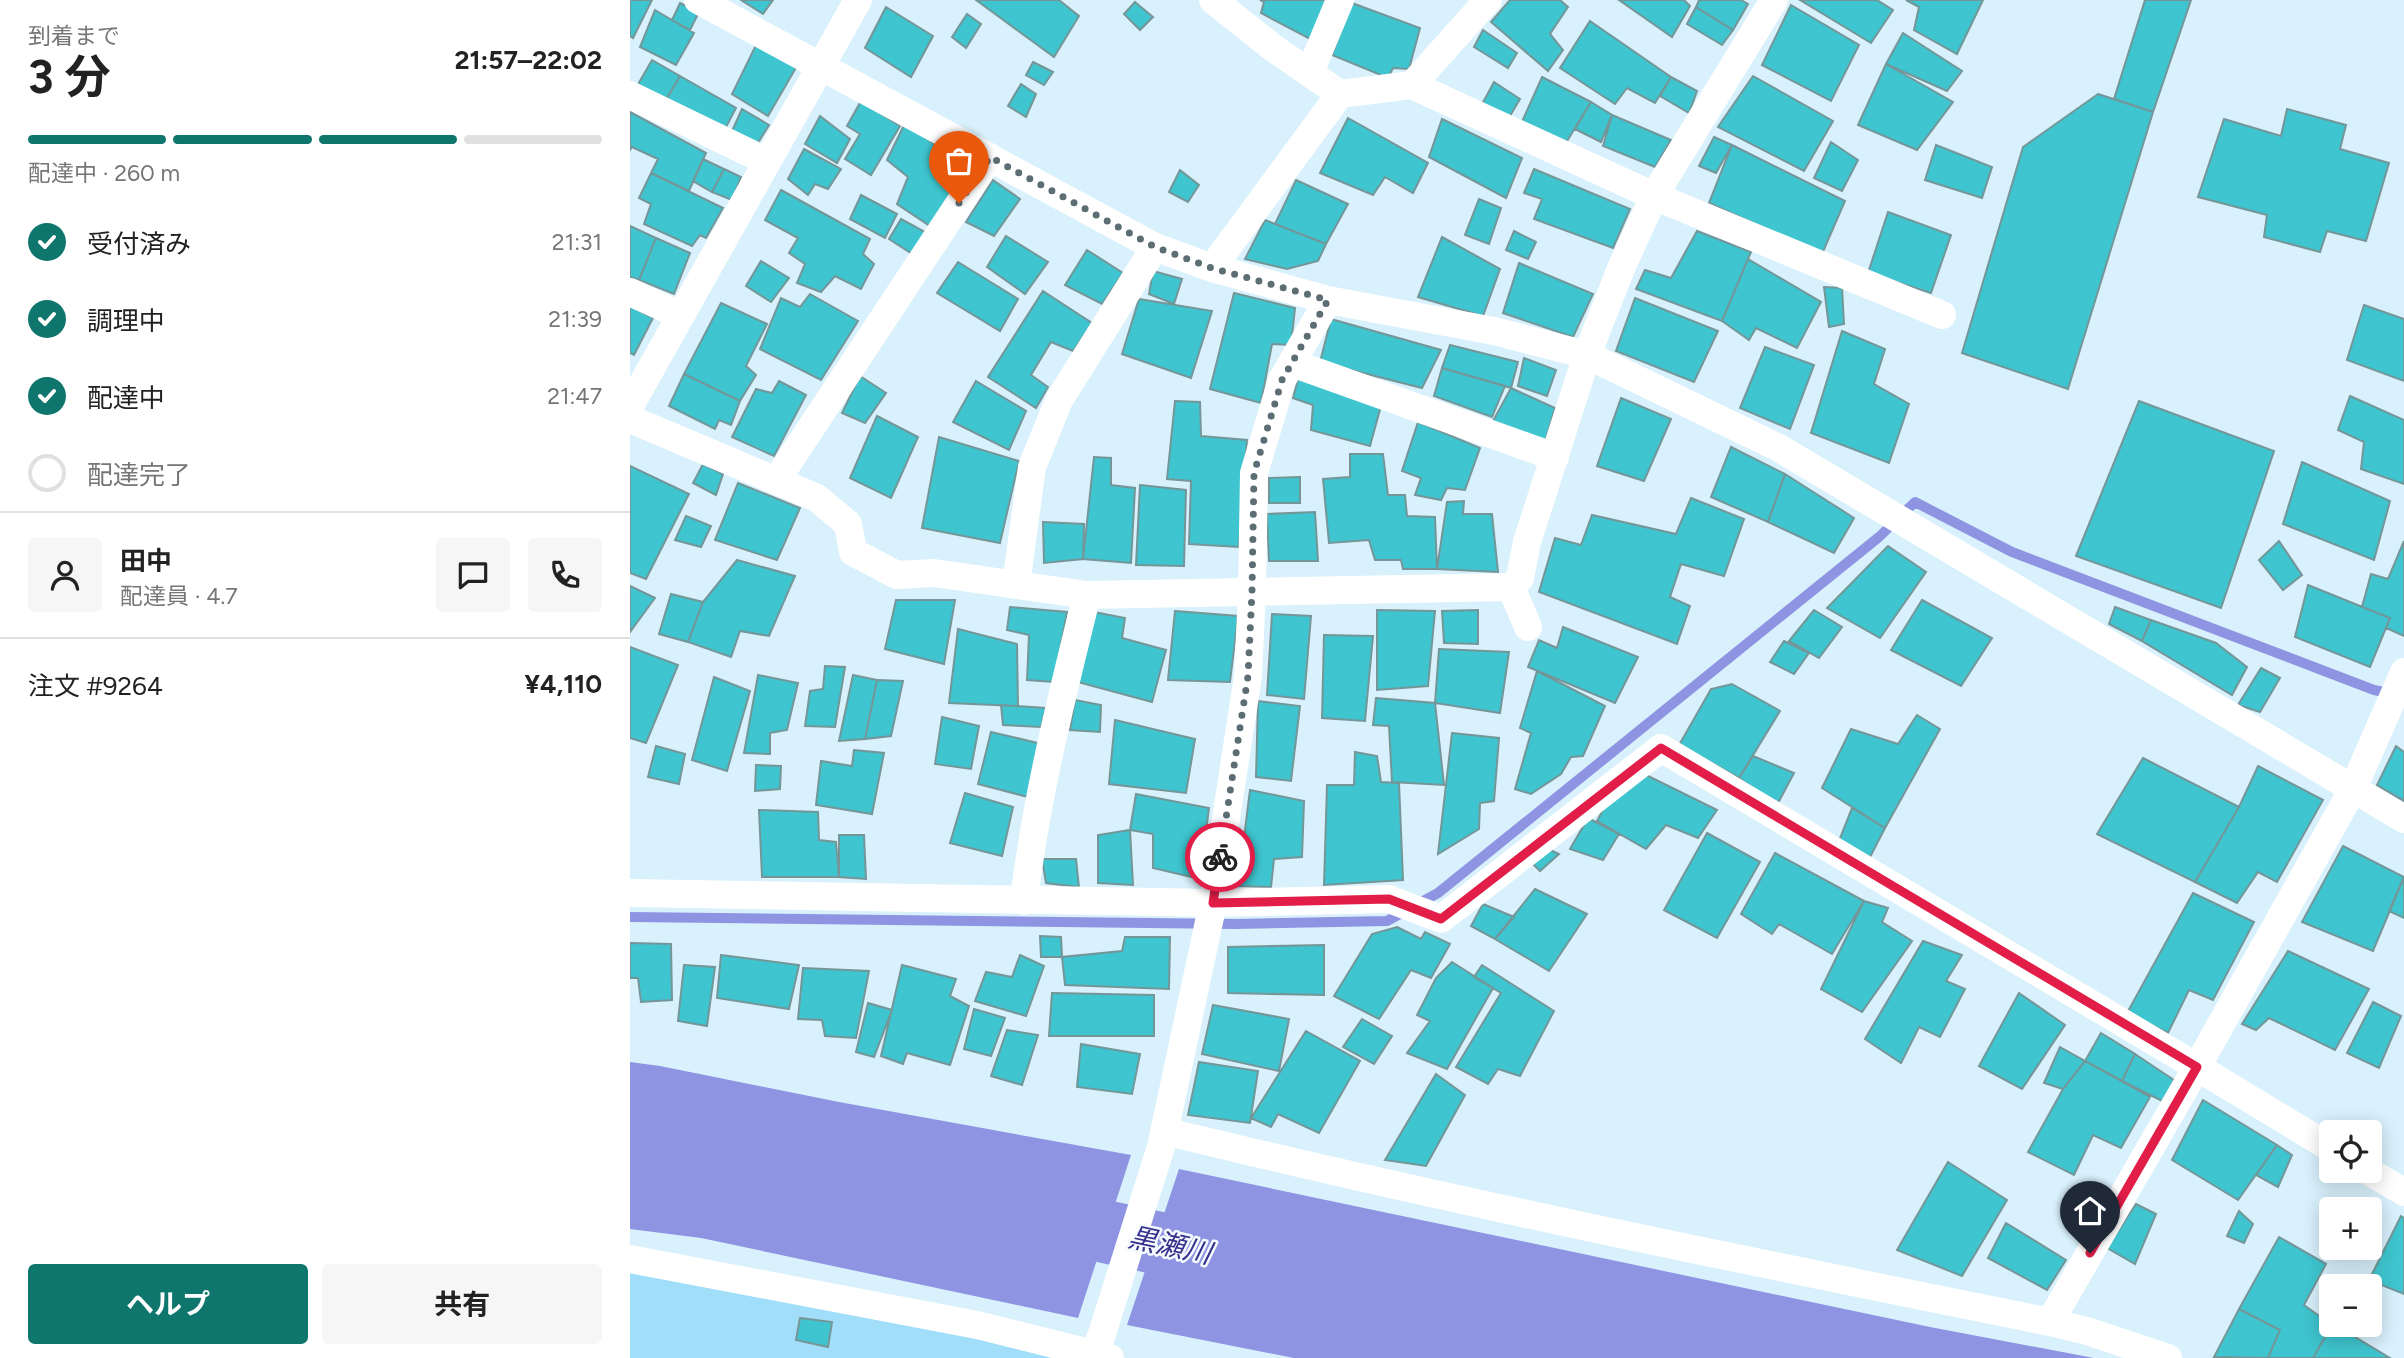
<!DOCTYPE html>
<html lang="ja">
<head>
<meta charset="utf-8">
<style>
	:root { --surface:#fff; --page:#f6f6f6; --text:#222; --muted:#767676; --line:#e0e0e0; --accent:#0f766e }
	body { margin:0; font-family:Figtree,"Noto Sans JP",sans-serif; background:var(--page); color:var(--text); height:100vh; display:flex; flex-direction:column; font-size:26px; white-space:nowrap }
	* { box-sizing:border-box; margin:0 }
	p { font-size:23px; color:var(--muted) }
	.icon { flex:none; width:38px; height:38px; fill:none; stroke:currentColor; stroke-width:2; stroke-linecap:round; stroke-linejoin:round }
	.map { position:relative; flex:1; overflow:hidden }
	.sheet { display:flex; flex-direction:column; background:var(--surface); width:630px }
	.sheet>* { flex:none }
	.fabs { position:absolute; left:1689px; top:1120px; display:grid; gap:14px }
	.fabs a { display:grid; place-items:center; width:63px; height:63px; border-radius:7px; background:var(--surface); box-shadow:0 4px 18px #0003; font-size:35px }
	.pin { position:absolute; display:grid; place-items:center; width:60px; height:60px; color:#fff; margin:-72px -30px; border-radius:50% 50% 50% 0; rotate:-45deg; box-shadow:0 0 7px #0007 }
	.pin .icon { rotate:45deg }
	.courier { position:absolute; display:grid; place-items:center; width:70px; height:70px; margin:-35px; border:5px solid #e11d48; border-radius:50%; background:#fff; color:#222; box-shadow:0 2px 9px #0007 }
	.head em { font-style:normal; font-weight:700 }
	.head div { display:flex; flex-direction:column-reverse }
	.head { display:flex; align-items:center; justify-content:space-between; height:119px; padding:0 28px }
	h1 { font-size:46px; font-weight:700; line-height:52px }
	.bar { display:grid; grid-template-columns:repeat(4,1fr); gap:10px 7px; align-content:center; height:84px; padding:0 28px }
	.bar i { height:9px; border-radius:5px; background:var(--line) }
	.bar .on { background:var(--accent) }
	.bar p { grid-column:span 4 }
	.line { display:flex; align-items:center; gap:18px; padding:0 28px; border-top:2px solid var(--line) }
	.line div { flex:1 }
	.round { display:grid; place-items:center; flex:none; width:74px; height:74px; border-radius:7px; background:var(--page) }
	ol { padding:0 28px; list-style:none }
	li { display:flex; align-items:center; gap:21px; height:77px }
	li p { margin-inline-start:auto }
	li .icon { padding:7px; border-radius:50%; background:var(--accent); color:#fff; stroke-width:4 }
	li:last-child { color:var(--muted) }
	li i { width:38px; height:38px; border:4px solid var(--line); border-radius:50% }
	.action { display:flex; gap:14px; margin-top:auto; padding:14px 28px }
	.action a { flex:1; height:80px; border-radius:7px; background:var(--accent); color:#fff; font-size:28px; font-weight:700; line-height:80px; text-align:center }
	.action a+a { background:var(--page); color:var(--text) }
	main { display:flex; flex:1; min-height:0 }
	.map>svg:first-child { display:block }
</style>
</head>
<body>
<main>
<section class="sheet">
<div class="head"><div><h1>3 分</h1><p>到着まで</p></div><em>21:57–22:02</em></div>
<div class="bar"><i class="on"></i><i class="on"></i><i class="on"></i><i></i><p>配達中 · 260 m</p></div>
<ol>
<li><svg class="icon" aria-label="check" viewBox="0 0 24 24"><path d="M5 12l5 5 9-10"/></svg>受付済み<p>21:31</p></li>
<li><svg class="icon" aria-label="check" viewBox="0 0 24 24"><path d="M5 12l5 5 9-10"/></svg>調理中<p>21:39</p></li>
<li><svg class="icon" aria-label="check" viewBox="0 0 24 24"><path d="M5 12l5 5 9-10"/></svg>配達中<p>21:47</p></li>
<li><i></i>配達完了</li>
</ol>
<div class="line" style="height:126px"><a class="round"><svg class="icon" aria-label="person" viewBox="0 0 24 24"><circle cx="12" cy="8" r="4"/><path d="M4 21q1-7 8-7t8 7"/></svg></a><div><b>田中</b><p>配達員 · 4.7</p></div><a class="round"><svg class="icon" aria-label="chat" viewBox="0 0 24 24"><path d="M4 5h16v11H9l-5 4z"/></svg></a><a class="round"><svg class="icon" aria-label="phone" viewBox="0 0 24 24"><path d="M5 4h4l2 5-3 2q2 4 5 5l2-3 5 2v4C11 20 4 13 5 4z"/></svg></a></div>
<div class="line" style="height:91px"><div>注文 #9264</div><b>¥4,110</b></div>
<div class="action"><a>ヘルプ</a><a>共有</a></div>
</section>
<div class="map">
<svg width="1774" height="1358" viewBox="0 0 1774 1358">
	<rect width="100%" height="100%" fill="#d8f1fc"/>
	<!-- green -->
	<path fill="#a0def9" d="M0,1272L208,1305L439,1358H0Z"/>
	<!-- water -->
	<path fill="#8e94e2" d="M0,1062L30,1066L209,1102L501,1155L448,1318L71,1238L0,1229Z
		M549,1169L1300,1327L1464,1358H664L497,1325Z"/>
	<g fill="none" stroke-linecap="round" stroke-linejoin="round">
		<!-- stream -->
		<path stroke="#8e94e2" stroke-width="10" d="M0,917L605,924L757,921L808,893L1249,537L1285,502L1382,552L1744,690L1764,694"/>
		<!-- river -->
		<path stroke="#8e94e2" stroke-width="63" d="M390,1213L610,1261"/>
	</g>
	<!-- building -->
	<path fill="#3ec5cf" stroke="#749698" stroke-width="2" d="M0,0H22L3,38L0,36Z
		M111,0H143L133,14Z
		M346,0H429L449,16L424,57Z
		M630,0H699L680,39L631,13L634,2Z
		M880,0H930L938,7L920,34L933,50L918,71L861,22Z
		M989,0H1054L1060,6L1042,37Z
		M1069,0H1111L1118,4L1103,30L1066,7Z
		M1170,0H1247L1263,10L1241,43Z
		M1276,0H1353L1327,54L1284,30L1289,7Z
		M1515,0H1561L1523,112L1484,99Z
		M505,2L523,17L510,30L494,14Z
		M50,3L69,12L60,30L42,20Z
		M722,3L790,28L779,69L763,68L758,78L702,55Z
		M1161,5L1229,45L1201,101L1132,65Z
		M256,7L303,36L281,77L235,48Z
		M1066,7L1103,30L1092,45L1057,24Z
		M25,10L64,33L46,65L10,47Z
		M337,14L351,24L336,48L322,37Z
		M960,21L1041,77L1025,103L997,88L985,104L930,68Z
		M853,30L887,53L878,68L844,47Z
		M1273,33L1332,71L1317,91L1256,64Z
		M126,45L167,66L138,116L102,94Z
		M22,60L50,76L36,100L7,86Z
		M403,62L423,72L414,85L396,75Z
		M1256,64L1323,102L1287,150L1228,125Z
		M50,76L106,108L95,129L36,100Z
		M1123,76L1203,121L1174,171L1088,127Z
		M912,77L961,102L934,146L890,126Z
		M1041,77L1067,91L1059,113L1030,96Z
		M864,82L890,99L877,121L851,106Z
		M391,84L406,94L396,117L378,106Z
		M1468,94L1523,112L1438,389L1332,353L1393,147Z
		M231,101L270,126L241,175L215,159L230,134L217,126Z
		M961,102L982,115L971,142L945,129Z
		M112,109L139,125L126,146L101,133Z
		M1657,109L1716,125L1710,149L1759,163L1736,241L1697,231L1690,252L1634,237L1637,215L1568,197L1594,119L1651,136Z
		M0,112L76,153L59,191L21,173L28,159L2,147L0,150Z
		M982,115L1041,140L1025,167L973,146Z
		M190,116L220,139L207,163L175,144Z
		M718,118L798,163L783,193L755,177L743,195L690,173Z
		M812,119L892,158L876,198L799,157Z
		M275,123L339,169L300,226L267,204L278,177L257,160Z
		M1084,137L1102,145L1086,173L1069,166Z
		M1201,142L1228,160L1212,191L1184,178Z
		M1102,145L1215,201L1192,254L1079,203Z
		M1306,145L1362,167L1352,198L1295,180Z
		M174,149L211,169L198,189L185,184L178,195L158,179Z
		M73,159L94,169L82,192L63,181Z
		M94,169L111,177L102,200L82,192Z
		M904,169L1000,209L983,248L904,219L912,199L894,193Z
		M550,170L569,185L558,202L539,192Z
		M21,173L93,208L76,238L70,235L62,246L14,224L21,204L9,198Z
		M363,180L390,199L364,236L336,222Z
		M666,180L718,204L696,244L645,224Z
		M151,190L240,239L233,254L244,264L231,289L205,276L191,292L167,283L175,264L159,253L168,238L135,220Z
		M231,195L267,214L255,238L220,219Z
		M849,199L871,208L859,244L835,235Z
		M1258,212L1321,235L1301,293L1238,273Z
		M271,219L297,233L282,254L259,239Z
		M635,220L696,244L688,261L657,269L615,259Z
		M0,226L26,238L9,280L0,277Z
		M884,231L906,242L898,259L876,250Z
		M1067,231L1121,252L1092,321L1006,289L1015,270L1041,278Z
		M376,236L418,262L395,294L357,267Z
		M812,237L870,269L853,316L788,297Z
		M26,238L60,253L44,294L9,280Z
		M457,250L493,273L472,304L435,285Z
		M1118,259L1191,302L1167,348L1126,328L1119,340L1092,321Z
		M131,261L159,278L141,302L116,286Z
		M328,262L388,299L370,331L307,293Z
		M889,263L963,294L943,337L873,313Z
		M523,271L552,279L544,304L519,294Z
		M1194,287L1212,288L1214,324L1199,327Z
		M413,291L462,323L443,351L421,342L401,375L418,387L406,408L358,377Z
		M604,293L665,308L661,345L642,344L631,403L580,389Z
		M180,294L228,321L191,380L130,349L151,298L170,307Z
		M1005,298L1088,331L1064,382L986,351Z
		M509,299L582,311L561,378L492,354Z
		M91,303L137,324L116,366L126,375L110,401L54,374Z
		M1734,305L1774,319V381L1717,360Z
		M0,306L23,318L4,355L0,353Z
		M701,319L811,350L792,388L690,362Z
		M1212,331L1255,349L1244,384L1279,404L1259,463L1181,433Z
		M820,345L888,362L881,388L812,368Z
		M1135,347L1184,365L1160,429L1110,408Z
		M894,358L926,370L917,396L888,386Z
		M812,368L875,386L862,417L804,396Z
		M54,374L110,401L101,425L89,420L85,429L39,406Z
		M230,376L256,393L235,423L212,413Z
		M668,379L751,406L740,446L681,430L683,405L663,398Z
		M149,381L176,395L144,456L102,437L126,389L142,393Z
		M346,381L396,411L379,450L323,422Z
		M881,388L925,408L915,442L863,421Z
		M1720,396L1774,420V484L1731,469L1734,442L1708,430Z
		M991,398L1041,419L1014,481L967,466Z
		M545,401L570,402L571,436L617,440L609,547L559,544L561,481L537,479Z
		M1509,401L1644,451L1591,608L1446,556Z
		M247,416L288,437L261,498L220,478Z
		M788,422L850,448L835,490L817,488L811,500L785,495L791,478L772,471Z
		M309,437L389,461L370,543L292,528Z
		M1101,447L1155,474L1138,522L1081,497Z
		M720,454H753L758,495H775L777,516L805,517L807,569H773L771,560H745L739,540L699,543L693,479L720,477Z
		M464,457L481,458V485L505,488L501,563L453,559Z
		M1672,462L1760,501L1744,560L1653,524Z
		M73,464L93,474L86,495L63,483Z
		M0,466L59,494L16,579L0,573Z
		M1155,474L1224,518L1204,553L1138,522Z
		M670,477V503H639V478Z
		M108,483L170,508L147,560L85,540Z
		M510,485L556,490L554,566L506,565Z
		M1061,498L1114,519L1094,576L1051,564L1040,597L1060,606L1047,644L909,592L925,538L951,545L962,515L1046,534Z
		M834,501L833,514H862L868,572L807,569L817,502Z
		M685,512L688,561H639L637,514Z
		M56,516L81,526L71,547L45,540Z
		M413,522L454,524L453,559L414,563Z
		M1649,541L1672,575L1653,590L1629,560Z
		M1774,541V636L1756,628L1760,618L1732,607L1741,574L1758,579Z
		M1258,546L1296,572L1250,638L1197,608Z
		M107,560L165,576L139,636L110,631L101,657L58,642L73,602Z
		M1678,585L1760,618L1740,667L1665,637Z
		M0,586L25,598L0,632Z
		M41,594L73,602L58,642L29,634Z
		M266,600H325L314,664L255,649Z
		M1292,600L1362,638L1331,686L1261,650Z
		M380,607L437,612L424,682L397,680L399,635L377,630Z
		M1485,607L1521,620L1512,641L1479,624Z
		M747,610L805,611L798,686L747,690Z
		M848,610V644L814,643L812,611Z
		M1184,610L1212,627L1189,658L1159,641Z
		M545,611L608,616L600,682L538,680Z
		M464,612L495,618L492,638L536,650L522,702L448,682Z
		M642,614L681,616L674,699L637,695Z
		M1521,620L1586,643L1617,667L1602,695L1512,641Z
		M933,627L1008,657L985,703L898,667L909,640L927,648Z
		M328,629L387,644L388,706L319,703Z
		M694,635L743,636L735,721L692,718Z
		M1154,641L1179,653L1164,674L1140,662Z
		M0,647L48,665L16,743L0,738Z
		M809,649L879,652L870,713L805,703Z
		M195,666L215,667L205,727L175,726L180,691L193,689Z
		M1631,668L1650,678L1630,712L1608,705Z
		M907,671L975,706L953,756L941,757L931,774L901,794L885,789L901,733L890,728Z
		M128,675L168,683L157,730L140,733V754L114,753Z
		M223,675L247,680L235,739L209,741Z
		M84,677L120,691L97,771L62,760Z
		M247,680L273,681L261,736L235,739Z
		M1102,684L1150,711L1109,778L1049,745L1081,689Z
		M746,698L805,703L814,785L762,782L759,726L743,725Z
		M445,700L471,705L470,732L440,730Z
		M628,701L670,706L661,781L626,777Z
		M371,705L416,708L411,727L373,725Z
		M1287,715L1310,729L1255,828L1192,788L1221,729L1268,744Z
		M312,717L349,726L341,769L305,764Z
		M485,720L565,739L556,793L479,784Z
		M361,732L408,743L398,797L348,784Z
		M822,733L869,738L864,801L850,803L849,829L808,854Z
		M26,746L55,754L49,784L18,777Z
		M1766,746L1774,752V801L1747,785Z
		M224,750L254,753L242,814L186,805L191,761L222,766Z
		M725,752L747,756L751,782L769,783L773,880L694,885L697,785H724Z
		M1123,756L1164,773L1147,805L1109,778Z
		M1513,758L1609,807L1565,882L1467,834Z
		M126,765L151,766L150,789L125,791Z
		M1628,766L1693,800L1647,882L1628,872L1607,903L1565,882L1609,807Z
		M1012,773L1087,810L1068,838L1036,825L1016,849L967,821L976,804Z
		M620,790L674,801L672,857L644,859L641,887L608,886Z
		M335,793L383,807L372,856L320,843Z
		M506,794L579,808L570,879L523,868V834L500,830Z
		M1222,808L1255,828L1239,859L1207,846Z
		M129,810L188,812L189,840L206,842L209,877H132Z
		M958,818L989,834L973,860L940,849Z
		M500,830L503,885L468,883V835Z
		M1077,833L1130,862L1087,938L1034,910Z
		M209,835H234L236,879L209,877Z
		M1713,846L1774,877L1743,951L1672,922Z
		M916,848L929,854L910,871L902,863Z
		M1145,853L1234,901L1202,954L1149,924L1142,934L1111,914Z
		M412,859H446L449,887L416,883Z
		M1774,877V918L1759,911Z
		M905,889L957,914L919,971L865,939Z
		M1563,893L1624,922L1583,1000L1559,990L1538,1033L1497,1013Z
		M1234,901L1258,908L1252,922L1282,941L1232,1012L1191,989Z
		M853,904L884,917L865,939L841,926Z
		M767,927L791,939L795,932L820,944L801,978L781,970L749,1019L704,996L742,934Z
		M410,936L431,937L432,957H411Z
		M495,937H540L539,989L435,985L432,957L492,951Z
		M1293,941L1332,955L1316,981L1335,989L1310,1037L1289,1027L1271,1063L1235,1039Z
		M0,943L41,944L42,1000L11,1002L8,978H0Z
		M694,945V995L598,993V947Z
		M1658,951L1739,989L1705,1050L1639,1018L1626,1030L1612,1024Z
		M91,955L169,965L159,1009L87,998Z
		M390,955L414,966L396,1016L345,1001L356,972L382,977Z
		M822,962L863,988L817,1069L777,1053L800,1021L787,1015L806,978Z
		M54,965L85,967L77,1026L48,1021Z
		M272,965L326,979L320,996L339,1006L320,1065L277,1053L273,1064L251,1056Z
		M852,965L924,1011L890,1076L868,1069L858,1084L826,1067L871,993L844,977Z
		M173,968L239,971L226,1038L195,1036L192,1020L168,1019Z
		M422,993L524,995V1036H419Z
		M1389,993L1435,1025L1392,1089L1349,1066Z
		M1743,1002L1771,1016L1749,1068L1717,1053Z
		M238,1003L262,1010L244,1057L226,1052Z
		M583,1005L659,1019L649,1071L572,1054Z
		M344,1009L375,1018L361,1056L334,1049Z
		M732,1019L762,1036L744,1064L713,1047Z
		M377,1030L408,1035L392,1085L361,1076Z
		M676,1031L730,1061L689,1133L648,1114L641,1127L621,1118Z
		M1471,1033L1505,1054L1492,1081L1455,1061Z
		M451,1044L510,1054L502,1094L447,1087Z
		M1430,1047L1455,1061L1433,1089L1414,1083Z
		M1505,1054L1544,1080L1534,1102L1492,1081Z
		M1455,1061L1520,1097L1491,1148L1463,1135L1444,1175L1398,1152L1433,1089Z
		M569,1062L628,1071L620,1123L558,1115Z
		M806,1074L835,1095L796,1166L755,1160Z
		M1573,1100L1647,1145L1608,1200L1542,1160Z
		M1647,1145L1662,1155L1648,1187L1626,1175Z
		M1318,1162L1377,1200L1332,1276L1267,1250Z
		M1506,1204L1526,1214L1505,1264L1477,1248Z
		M1609,1211L1623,1224L1614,1243L1597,1236Z
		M1771,1216L1774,1218V1294L1739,1280Z
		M1376,1223L1436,1260L1417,1290L1358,1258Z
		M1649,1237L1696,1264L1674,1305L1702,1325L1683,1358H1638L1650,1330L1609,1309Z
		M1609,1309L1650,1330L1638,1358L1584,1357Z
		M170,1318L202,1322L198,1347L166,1340Z
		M1702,1325H1705L1760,1358H1683Z"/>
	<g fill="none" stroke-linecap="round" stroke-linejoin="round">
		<!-- street -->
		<path stroke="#fff" stroke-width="28" d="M68,0L525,247L582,268L698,300L864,331L957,355L1149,448L1774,819
			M583,0L642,47L710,94L782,85L858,0
			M680,72L710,0
			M782,85L1024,196L1312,315
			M0,95L136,161
			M582,268L710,94
			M0,292L50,315
			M662,363L925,457
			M0,406L228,0
			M0,419L187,498L218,524L223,552L267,575L304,573L457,595L881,587L890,578L897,542L957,355L992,266L1024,196L1144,0
			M146,481L360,157
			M386,585L402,467L429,400L525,247
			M881,587L898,627
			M0,893L583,903L759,899L811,919L1031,748L1567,1067L1420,1322L1457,1331L1538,1358
			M394,901C406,797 432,696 457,595
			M534,1131C828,1203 1124,1262 1420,1322
			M1701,1148L1567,1067L1723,789L1774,672
			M1738,1171L1774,1192
			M0,1259L347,1325L480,1358
			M461,1358L471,1337L531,1147L583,903L618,676L622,592L624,473L652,380L698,300"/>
	</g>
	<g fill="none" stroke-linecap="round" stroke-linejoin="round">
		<!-- done -->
		<path stroke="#5c6d74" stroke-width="7" stroke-dasharray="0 12.6" d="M329,203L360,157L525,247L582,268L698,300L652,380L624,473L622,592L618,676L590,857"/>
		<!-- route -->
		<path stroke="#e11d48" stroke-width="9" d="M590,857L583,903L759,899L811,919L1031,748L1567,1067L1460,1253"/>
	</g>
	<g text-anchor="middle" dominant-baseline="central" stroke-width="5" stroke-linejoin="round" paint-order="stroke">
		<!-- water labels -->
		<g font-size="28" font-style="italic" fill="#36318b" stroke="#f4fafd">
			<text transform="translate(540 1245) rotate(12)">黒瀬川</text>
		</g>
	</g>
</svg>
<div class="fabs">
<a><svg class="icon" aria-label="locate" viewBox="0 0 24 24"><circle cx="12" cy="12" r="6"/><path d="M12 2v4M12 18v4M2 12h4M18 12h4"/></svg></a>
<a>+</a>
<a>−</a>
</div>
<div class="pin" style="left:329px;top:203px;background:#ea580c"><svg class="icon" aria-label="bag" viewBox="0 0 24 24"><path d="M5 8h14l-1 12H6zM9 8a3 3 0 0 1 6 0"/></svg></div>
<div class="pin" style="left:1460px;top:1253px;background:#1f2937"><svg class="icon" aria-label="home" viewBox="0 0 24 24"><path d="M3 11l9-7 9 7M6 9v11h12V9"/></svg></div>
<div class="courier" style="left:590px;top:857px"><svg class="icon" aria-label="bike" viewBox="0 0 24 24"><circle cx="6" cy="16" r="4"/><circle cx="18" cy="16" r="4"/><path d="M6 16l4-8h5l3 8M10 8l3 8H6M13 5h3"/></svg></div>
</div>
</main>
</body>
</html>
